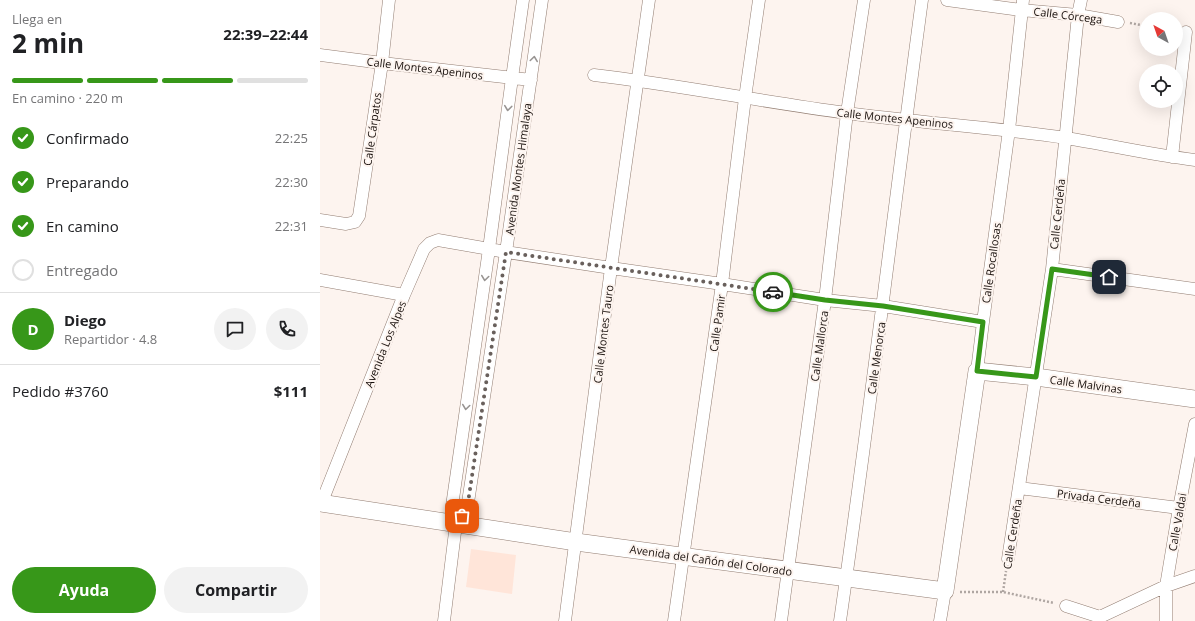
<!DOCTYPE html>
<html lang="es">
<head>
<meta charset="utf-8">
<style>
	:root { --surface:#fff; --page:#f2f2f2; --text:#202124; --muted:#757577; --line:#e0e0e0; --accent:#379719 }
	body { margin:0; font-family:"Open Sans",sans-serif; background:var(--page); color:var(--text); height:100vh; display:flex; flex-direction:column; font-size:15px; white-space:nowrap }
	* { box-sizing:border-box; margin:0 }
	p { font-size:13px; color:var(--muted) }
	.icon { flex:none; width:22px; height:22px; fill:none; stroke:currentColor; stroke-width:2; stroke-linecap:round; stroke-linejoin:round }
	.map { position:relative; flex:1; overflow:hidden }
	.sheet { display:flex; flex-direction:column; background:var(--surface); width:320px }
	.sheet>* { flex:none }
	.needle { width:26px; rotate:320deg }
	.fabs { position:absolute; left:819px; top:12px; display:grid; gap:8px }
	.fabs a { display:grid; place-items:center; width:44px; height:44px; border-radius:50%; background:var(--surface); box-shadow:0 4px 16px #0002; font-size:20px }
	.pin { position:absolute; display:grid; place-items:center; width:34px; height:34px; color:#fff; margin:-17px; border-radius:8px; box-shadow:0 2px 6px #0006 }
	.courier { position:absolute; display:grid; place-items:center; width:40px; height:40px; margin:-20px; border:3px solid #379719; border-radius:50%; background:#fff; color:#222; box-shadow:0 1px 5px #0007 }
	.headline em { font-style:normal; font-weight:700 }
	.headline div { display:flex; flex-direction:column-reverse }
	.headline { display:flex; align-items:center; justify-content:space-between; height:68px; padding:0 12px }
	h1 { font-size:26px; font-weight:700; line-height:30px }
	.bar { display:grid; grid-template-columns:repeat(4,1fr); gap:6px 4px; align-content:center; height:48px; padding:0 12px }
	.bar i { height:5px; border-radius:3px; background:var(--line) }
	.bar .active { background:var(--accent) }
	.bar p { grid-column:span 4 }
	.line { display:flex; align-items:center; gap:10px; padding:0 12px; border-top:1px solid var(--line) }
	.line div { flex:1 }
	.round { display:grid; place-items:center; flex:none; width:42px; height:42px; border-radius:21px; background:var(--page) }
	ol { padding:0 12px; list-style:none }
	li { display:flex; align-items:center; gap:12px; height:44px }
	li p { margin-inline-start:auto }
	li .icon { padding:4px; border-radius:50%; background:var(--accent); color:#fff; stroke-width:4 }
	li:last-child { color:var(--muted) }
	li i { width:22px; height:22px; border:2px solid var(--line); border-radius:50% }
	.primary-button { display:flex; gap:8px; margin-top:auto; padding:8px 12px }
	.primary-button a { flex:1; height:46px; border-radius:24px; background:var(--accent); color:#fff; font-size:16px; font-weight:700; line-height:46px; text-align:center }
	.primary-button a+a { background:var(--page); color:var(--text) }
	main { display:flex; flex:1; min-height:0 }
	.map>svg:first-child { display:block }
</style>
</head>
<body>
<main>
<section class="sheet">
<div class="headline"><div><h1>2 min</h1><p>Llega en</p></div><em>22:39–22:44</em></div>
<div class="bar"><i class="active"></i><i class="active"></i><i class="active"></i><i></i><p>En camino · 220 m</p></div>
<ol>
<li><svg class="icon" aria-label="check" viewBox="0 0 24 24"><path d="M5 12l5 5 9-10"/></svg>Confirmado<p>22:25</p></li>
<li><svg class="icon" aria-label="check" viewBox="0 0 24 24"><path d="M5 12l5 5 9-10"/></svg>Preparando<p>22:30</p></li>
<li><svg class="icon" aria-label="check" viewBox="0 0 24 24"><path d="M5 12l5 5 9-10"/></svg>En camino<p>22:31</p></li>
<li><i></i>Entregado</li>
</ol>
<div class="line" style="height:72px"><b class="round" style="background:var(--accent);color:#fff">D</b><div><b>Diego</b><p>Repartidor · 4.8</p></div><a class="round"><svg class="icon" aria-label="chat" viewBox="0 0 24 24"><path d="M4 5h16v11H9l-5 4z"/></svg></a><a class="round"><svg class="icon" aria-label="phone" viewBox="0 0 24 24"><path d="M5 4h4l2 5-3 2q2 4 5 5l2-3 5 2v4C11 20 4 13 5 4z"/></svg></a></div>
<div class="line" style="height:52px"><div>Pedido #3760</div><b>$111</b></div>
<div class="primary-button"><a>Ayuda</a><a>Compartir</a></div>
</section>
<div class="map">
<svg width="875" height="621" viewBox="0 0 875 621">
	<rect width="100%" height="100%" fill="#fdf4ef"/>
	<!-- built -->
	<path fill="#ffe5d9" d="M151,549L196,555L192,594L146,587Z"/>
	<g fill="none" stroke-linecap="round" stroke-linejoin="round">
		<defs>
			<path id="minor" d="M627,0L701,10L758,15L798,22
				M0,55L62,63L211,80
				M274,75C359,85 443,102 527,113C600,123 673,127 746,138C789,145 832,155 875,160
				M852,157L866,32
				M0,220L26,224L35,222L39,216L62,63L69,0
				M732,269L875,289
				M0,280L84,295
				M657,371L663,322L689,130L703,0
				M699,488L859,508
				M1,504L84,295L104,249L110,243L118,240L186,252L291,268L402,284L505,300L563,306L663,322
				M136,524L147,509L186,252L222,0
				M688,559L732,269L758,15L761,0
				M746,606L780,617
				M124,621L136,524L132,506L169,249L192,78L203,0
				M245,621L291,268L329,0
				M354,621L402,284L425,98L439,0
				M461,621L505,300L527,113L544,0
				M520,621C550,414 574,207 602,0
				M620,621L625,591
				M776,621L780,617L846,586L875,576
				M846,621V586L859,508L875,424"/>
			<path id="secondary" d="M0,503L256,542L625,591L657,371L716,377L875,399"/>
		</defs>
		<!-- minor casing -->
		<use href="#minor" stroke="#927d72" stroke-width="13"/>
		<!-- secondary casing -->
		<use href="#secondary" stroke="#927d72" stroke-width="18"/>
		<!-- path -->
		<path stroke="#afa6a2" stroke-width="2.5" stroke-dasharray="2 2" stroke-linecap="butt" d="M810,23L826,26
			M640,592H683L734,603
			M683,592L686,571"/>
		<!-- minor -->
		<use href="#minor" stroke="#fff" stroke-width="12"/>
		<!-- secondary -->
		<use href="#secondary" stroke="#fff" stroke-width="17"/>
	</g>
	<!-- one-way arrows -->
	<defs><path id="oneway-chevron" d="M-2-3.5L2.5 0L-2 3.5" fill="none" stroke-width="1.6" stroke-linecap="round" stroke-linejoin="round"/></defs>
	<g stroke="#989492">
		<use href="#oneway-chevron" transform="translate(214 59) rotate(-82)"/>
		<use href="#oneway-chevron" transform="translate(188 108) rotate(97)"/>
		<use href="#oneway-chevron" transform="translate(165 278) rotate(98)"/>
		<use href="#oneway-chevron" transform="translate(146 407) rotate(98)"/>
	</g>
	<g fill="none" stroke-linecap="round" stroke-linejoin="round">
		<!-- done -->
		<path stroke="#69605c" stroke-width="4" stroke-dasharray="0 7.2" d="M142,516L147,509L186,252L453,292"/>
		<!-- route -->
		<path stroke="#379719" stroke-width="5" d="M453,292L505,300L563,306L663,322L657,371L716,377L732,269L789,277"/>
	</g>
	<g text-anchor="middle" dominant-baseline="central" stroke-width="4" stroke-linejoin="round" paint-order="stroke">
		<!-- street labels -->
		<g font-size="11" fill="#19110d" stroke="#fdf4ef">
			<text transform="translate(748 15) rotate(7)">Calle Córcega</text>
			<text transform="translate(105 68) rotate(7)">Calle Montes Apeninos</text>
			<text transform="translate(575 118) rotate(6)">Calle Montes Apeninos</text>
			<text transform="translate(52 129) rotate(-82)">Calle Cárpatos</text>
			<text transform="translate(198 169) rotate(-82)">Avenida Montes Himalaya</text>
			<text transform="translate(737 214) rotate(-84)">Calle Cerdeña</text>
			<text transform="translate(671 263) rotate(-82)">Calle Rocallosas</text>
			<text transform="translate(397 323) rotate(-82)">Calle Pamir</text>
			<text transform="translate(283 334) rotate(-83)">Calle Montes Tauro</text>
			<text transform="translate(65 344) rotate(-68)">Avenida Los Alpes</text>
			<text transform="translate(499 346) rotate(-82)">Calle Mallorca</text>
			<text transform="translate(556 358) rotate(-82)">Calle Menorca</text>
			<text transform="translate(766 384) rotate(8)">Calle Malvinas</text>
			<text transform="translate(779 498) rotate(7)">Privada Cerdeña</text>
			<text transform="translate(857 522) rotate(-80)">Calle Valdai</text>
			<text transform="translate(692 534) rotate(-81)">Calle Cerdeña</text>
			<text transform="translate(391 560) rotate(8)">Avenida del Cañón del Colorado</text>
		</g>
	</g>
</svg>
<div class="fabs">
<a><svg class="needle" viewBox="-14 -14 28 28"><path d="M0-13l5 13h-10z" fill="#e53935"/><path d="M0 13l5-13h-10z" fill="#757577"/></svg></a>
<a><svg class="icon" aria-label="locate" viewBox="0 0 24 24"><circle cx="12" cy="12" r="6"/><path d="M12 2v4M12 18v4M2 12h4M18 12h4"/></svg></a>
</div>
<div class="pin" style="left:142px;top:516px;background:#ea580c"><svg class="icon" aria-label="bag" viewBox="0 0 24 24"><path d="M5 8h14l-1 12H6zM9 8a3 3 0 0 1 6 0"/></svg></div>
<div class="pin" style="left:789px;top:277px;background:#1f2937"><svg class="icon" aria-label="home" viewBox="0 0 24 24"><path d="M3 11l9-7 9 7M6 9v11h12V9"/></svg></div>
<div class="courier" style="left:453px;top:292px"><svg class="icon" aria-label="car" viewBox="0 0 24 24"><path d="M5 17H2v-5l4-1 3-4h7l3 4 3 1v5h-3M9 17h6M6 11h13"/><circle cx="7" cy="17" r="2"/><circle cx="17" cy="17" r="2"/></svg></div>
</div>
</main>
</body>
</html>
